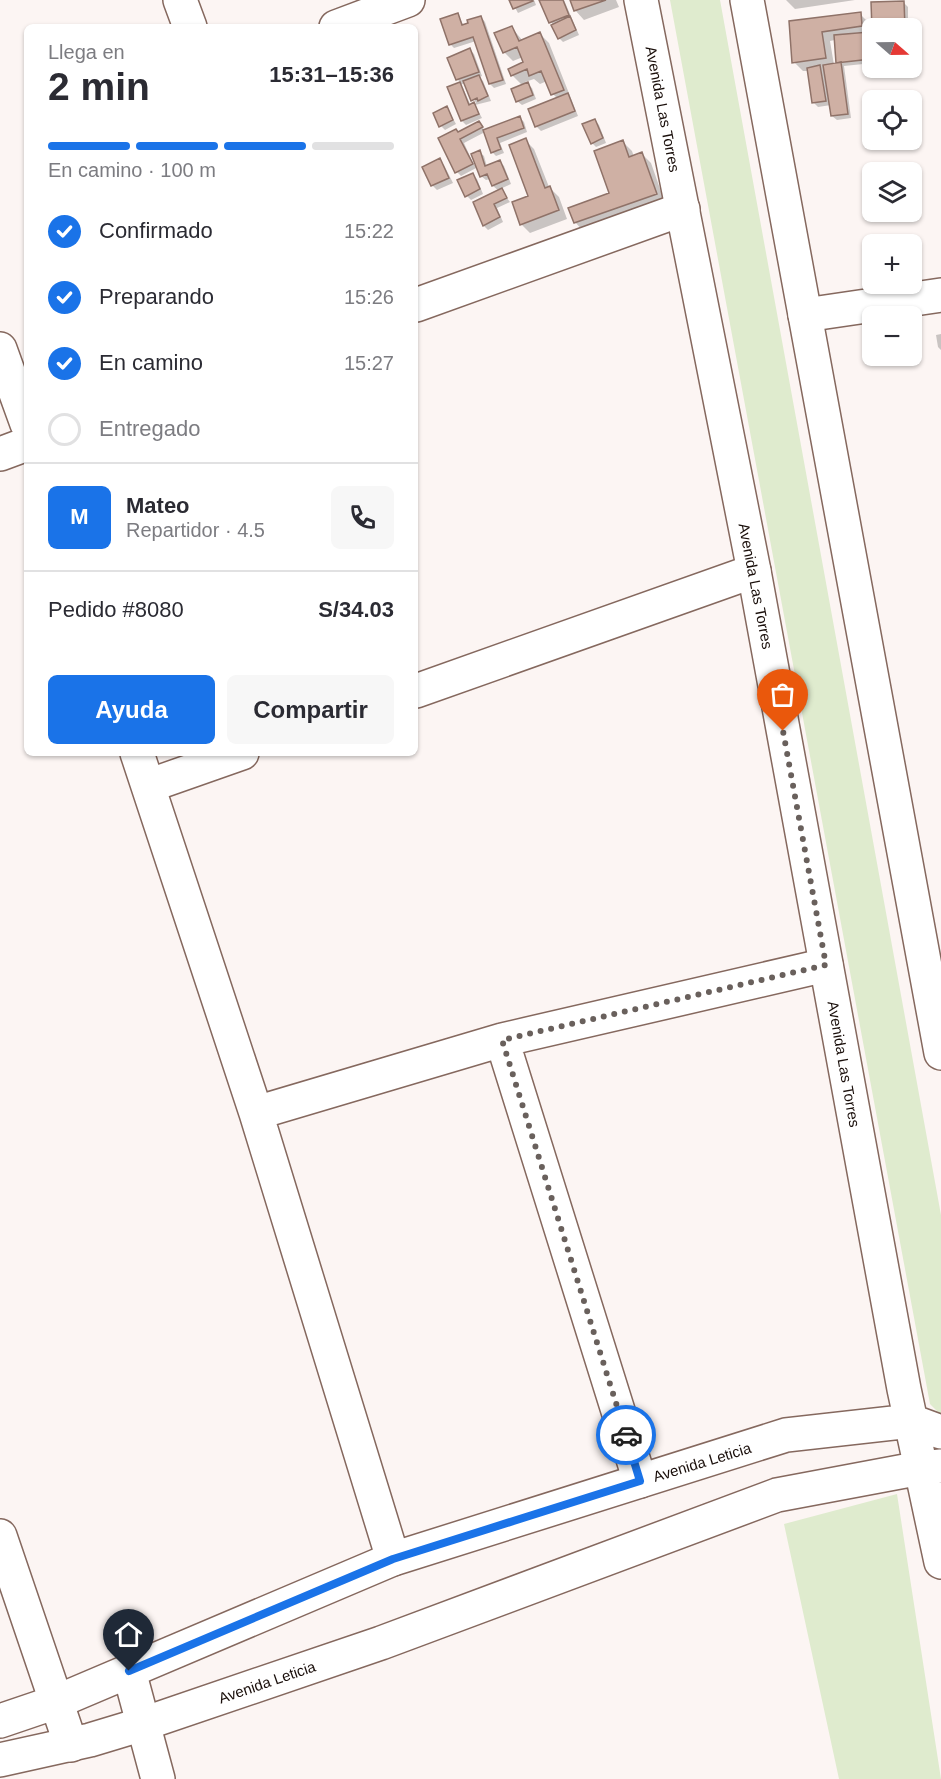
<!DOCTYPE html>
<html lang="es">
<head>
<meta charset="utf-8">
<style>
	:root { --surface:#fff; --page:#f7f7f7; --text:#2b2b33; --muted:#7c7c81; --line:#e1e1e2; --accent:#1a73e8 }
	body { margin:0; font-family:Arial,sans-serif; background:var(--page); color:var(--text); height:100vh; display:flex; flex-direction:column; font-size:22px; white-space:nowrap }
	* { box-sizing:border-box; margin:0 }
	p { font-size:20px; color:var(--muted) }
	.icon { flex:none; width:33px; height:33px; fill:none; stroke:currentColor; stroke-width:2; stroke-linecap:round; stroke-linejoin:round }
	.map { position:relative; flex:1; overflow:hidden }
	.details { position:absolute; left:24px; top:24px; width:394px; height:732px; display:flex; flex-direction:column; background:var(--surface); border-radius:9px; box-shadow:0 2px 4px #0004 }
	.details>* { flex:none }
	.needle { width:39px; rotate:110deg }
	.controls { position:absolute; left:862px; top:18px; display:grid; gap:12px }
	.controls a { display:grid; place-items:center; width:60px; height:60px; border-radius:9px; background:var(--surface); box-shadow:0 2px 4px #0004; font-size:30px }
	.pin { position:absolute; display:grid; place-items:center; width:51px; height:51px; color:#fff; margin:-62px -26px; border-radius:50% 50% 50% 0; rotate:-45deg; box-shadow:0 0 6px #0007 }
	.pin .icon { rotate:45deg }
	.courier { position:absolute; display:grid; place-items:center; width:60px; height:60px; margin:-30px; border:4px solid #1a73e8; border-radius:50%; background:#fff; color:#222; box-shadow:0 2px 8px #0007 }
	.headline em { font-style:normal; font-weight:700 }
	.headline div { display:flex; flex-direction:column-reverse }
	.headline { display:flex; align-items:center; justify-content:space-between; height:102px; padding:0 24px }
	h1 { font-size:39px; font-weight:700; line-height:45px }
	.bar { display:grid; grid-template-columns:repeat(4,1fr); gap:9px 6px; align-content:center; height:72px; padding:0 24px }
	.bar i { height:8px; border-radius:4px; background:var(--line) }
	.bar .current { background:var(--accent) }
	.bar p { grid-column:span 4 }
	.line { display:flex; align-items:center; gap:15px; padding:0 24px; border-top:2px solid var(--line) }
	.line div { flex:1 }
	.round { display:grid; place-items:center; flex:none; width:63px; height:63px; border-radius:9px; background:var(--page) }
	ol { padding:0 24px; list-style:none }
	li { display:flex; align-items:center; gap:18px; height:66px }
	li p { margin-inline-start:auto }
	li .icon { padding:6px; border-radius:50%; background:var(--accent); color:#fff; stroke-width:4 }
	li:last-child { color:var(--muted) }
	li i { width:33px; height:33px; border:3px solid var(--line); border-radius:50% }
	.primary-button { display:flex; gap:12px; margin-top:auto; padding:12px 24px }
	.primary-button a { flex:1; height:69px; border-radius:9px; background:var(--accent); color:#fff; font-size:24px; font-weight:700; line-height:69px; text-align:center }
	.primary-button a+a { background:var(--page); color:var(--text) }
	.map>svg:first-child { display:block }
</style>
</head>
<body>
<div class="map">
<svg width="941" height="1779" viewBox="0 0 941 1779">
	<rect width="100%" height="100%" fill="#fcf5f3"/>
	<!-- green -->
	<path fill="#dfebce" d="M670,0H720L941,1215V1415L930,1404Z
		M897,1494L941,1779H839L784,1524Z"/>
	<!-- shadow -->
	<path fill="#0003" fill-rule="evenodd" d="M511,0H534L536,5L518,13Z
		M541,0H564L579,35L563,42L559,38Z
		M571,0H616L619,7L584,20L575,10Z
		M786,0H855L795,9Z
		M872,3H904L908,7V28H873Z
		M860,14L869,23L871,37L873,38V63L844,66L851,118L837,120L832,116L831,105L818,107L814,103L809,71H803L794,62L791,22ZM835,40L837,64L834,65L830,41Z
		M458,15L464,26L481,17L485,22L506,84L494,88L490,84L476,41L454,48L450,44Z
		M512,28L523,41L540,34L549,43L578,116L541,131L536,126L558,99L553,94L547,81L540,84L534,79L525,82L532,88L536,99L522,105L517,101L523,86L512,75L525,63L523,57L513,61L504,52Z
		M470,50L474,54L482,76L479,77L483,81L491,101L475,105L482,118L466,125L462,121L449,88L461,83L458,80L449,58ZM465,83L476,103L471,106L463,88L460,85Z
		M447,108L456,124L445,130L441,126Z
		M520,118L524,122L527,132L500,143L504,153L496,156L492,152L485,132L464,143L474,165L476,164L479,152L484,156L487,167L500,162L504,166L511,184L500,189L510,202L497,208L503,222L488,230L484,226L475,203L499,191L493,186L490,179L486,180L481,176L478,167L461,176L457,172L440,138L458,133L479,123L485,131Z
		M595,120L599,125L606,143L596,147L592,143Z
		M525,140L534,149L549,187L559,197L567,219L530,233L521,224L530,197Z
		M623,142L632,151L634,157L642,154L651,163L665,203L584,232L575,222L611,194Z
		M440,160L444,165L453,183L437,190L432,185L424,168Z
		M472,175L477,179L483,194L471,200L467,196Z
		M941,334V350L938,347L936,335Z"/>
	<!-- building -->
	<path fill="#cfb0a4" stroke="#8f7268" stroke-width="1.5" d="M509,0H532L533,1L513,9Z
		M539,0H563L569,15L549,23Z
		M570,0H606L574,11Z
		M904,1L905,28H873L872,30L871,2Z
		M861,12L862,26L822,32L826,58L792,63L789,21Z
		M458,13L462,25L468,23L467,20L481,16L503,80L489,84L473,37L449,45L440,19Z
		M570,16L576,30L558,39L551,25Z
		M512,26L519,41L540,32L564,90L551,95L541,71L529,76L527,69L511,76L508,69L523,62L517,47L503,53L494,33Z
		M869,32L871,59L836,63L834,35Z
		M470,48L479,72L456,80L447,58Z
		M841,62L848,114L831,116L823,65Z
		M820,65L826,101L812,103L807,68Z
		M479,75L488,96L478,101L477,98L471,101L463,81Z
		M460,82L469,105L474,102L479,114L461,121L447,87Z
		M528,82L533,95L516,102L511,89Z
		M568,93L575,111L535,127L528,109Z
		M447,106L453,120L439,127L433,113Z
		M520,116L524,128L497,138L501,149L491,153L483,130Z
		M595,119L603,138L591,144L582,124Z
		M479,121L483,127L460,139L473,164L455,173L438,138L456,129L458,132Z
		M526,138L545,188L550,186L559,210L520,225L512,202L528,196L509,145Z
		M623,140L629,157L642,152L657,194L574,223L568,208L609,193L594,151Z
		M480,150L485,166L500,160L508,179L492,186L487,174L480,177L471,154Z
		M440,158L449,178L431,186L422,167Z
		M473,173L480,189L465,197L457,180Z
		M502,188L507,198L494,204L500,217L483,226L473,202Z"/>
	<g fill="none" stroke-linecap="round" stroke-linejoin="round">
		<defs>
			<path id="minor" d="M180,0L190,27
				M336,27L408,0
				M416,305L683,209
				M805,315L941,295
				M0,349L27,424
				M0,454L27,444
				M416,691L754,571
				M137,753L256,1113L393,1559
				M148,786L242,753
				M502,1040L640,1481
				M256,1113L502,1040L826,965
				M0,1536L71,1745
				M129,1671L158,1779"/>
			<path id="tertiary" d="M641,0L754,571L904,1389L941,1562
				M747,0L941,1053
				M0,1721L56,1702L393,1559L786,1435L911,1421L941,1432
				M0,1760L90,1740L143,1724L381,1643L777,1495L921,1468L941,1466"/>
		</defs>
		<!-- minor casing -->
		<use href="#minor" stroke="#85685e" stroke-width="36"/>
		<!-- tertiary casing -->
		<use href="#tertiary" stroke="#85685e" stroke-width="36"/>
		<!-- minor -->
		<use href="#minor" stroke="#fff" stroke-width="33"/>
		<!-- tertiary -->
		<use href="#tertiary" stroke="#fff" stroke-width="33"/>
	</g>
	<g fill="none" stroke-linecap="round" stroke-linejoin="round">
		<!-- done -->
		<path stroke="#69605c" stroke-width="6" stroke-dasharray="0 10.8" d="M626,1435L502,1040L826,965L783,731"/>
		<!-- route -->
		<path stroke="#1a73e8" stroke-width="8" d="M129,1671L393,1559L640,1481L626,1435"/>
	</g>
	<g text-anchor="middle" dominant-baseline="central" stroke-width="4.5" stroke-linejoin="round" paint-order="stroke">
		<!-- street labels -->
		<g font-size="15" fill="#1a0f0b" stroke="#fff">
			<text transform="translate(663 109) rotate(79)">Avenida Las Torres</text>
			<text transform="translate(756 586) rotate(79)">Avenida Las Torres</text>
			<text transform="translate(844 1064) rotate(80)">Avenida Las Torres</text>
			<text transform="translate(702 1462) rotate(-17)">Avenida Leticia</text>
			<text transform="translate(267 1682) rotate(-19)">Avenida Leticia</text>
		</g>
	</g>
</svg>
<div class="controls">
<a><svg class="needle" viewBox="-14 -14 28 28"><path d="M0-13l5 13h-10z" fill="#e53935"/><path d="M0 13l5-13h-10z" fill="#7c7c81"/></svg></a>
<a><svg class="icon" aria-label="locate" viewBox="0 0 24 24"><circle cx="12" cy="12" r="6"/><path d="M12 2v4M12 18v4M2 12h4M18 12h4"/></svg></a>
<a><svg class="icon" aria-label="layers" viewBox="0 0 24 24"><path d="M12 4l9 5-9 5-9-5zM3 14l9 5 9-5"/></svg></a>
<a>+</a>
<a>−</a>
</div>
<div class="pin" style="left:783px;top:731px;background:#ea580c"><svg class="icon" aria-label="bag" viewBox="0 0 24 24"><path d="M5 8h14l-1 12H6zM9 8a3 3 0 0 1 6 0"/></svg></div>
<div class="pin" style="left:129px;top:1671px;background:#1f2937"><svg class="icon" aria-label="home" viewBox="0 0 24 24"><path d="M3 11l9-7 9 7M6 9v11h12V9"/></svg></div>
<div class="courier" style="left:626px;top:1435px"><svg class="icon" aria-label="car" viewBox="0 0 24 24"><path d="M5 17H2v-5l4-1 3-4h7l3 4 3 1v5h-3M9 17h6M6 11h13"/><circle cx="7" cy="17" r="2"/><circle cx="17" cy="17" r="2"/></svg></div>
<section class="details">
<div class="headline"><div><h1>2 min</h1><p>Llega en</p></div><em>15:31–15:36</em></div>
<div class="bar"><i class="current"></i><i class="current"></i><i class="current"></i><i></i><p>En camino · 100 m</p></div>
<ol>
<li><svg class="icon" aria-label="check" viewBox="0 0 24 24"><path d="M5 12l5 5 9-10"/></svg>Confirmado<p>15:22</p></li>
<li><svg class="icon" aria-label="check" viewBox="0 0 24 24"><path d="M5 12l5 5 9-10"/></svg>Preparando<p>15:26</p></li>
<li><svg class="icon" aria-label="check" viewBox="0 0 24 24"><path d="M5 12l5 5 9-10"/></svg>En camino<p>15:27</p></li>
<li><i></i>Entregado</li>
</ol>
<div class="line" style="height:108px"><b class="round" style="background:var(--accent);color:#fff">M</b><div><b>Mateo</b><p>Repartidor · 4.5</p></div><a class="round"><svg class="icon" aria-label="phone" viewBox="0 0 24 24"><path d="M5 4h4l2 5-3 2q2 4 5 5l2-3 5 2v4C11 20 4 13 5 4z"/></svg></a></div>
<div class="line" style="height:78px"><div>Pedido #8080</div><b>S/34.03</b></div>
<div class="primary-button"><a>Ayuda</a><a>Compartir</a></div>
</section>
</div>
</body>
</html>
